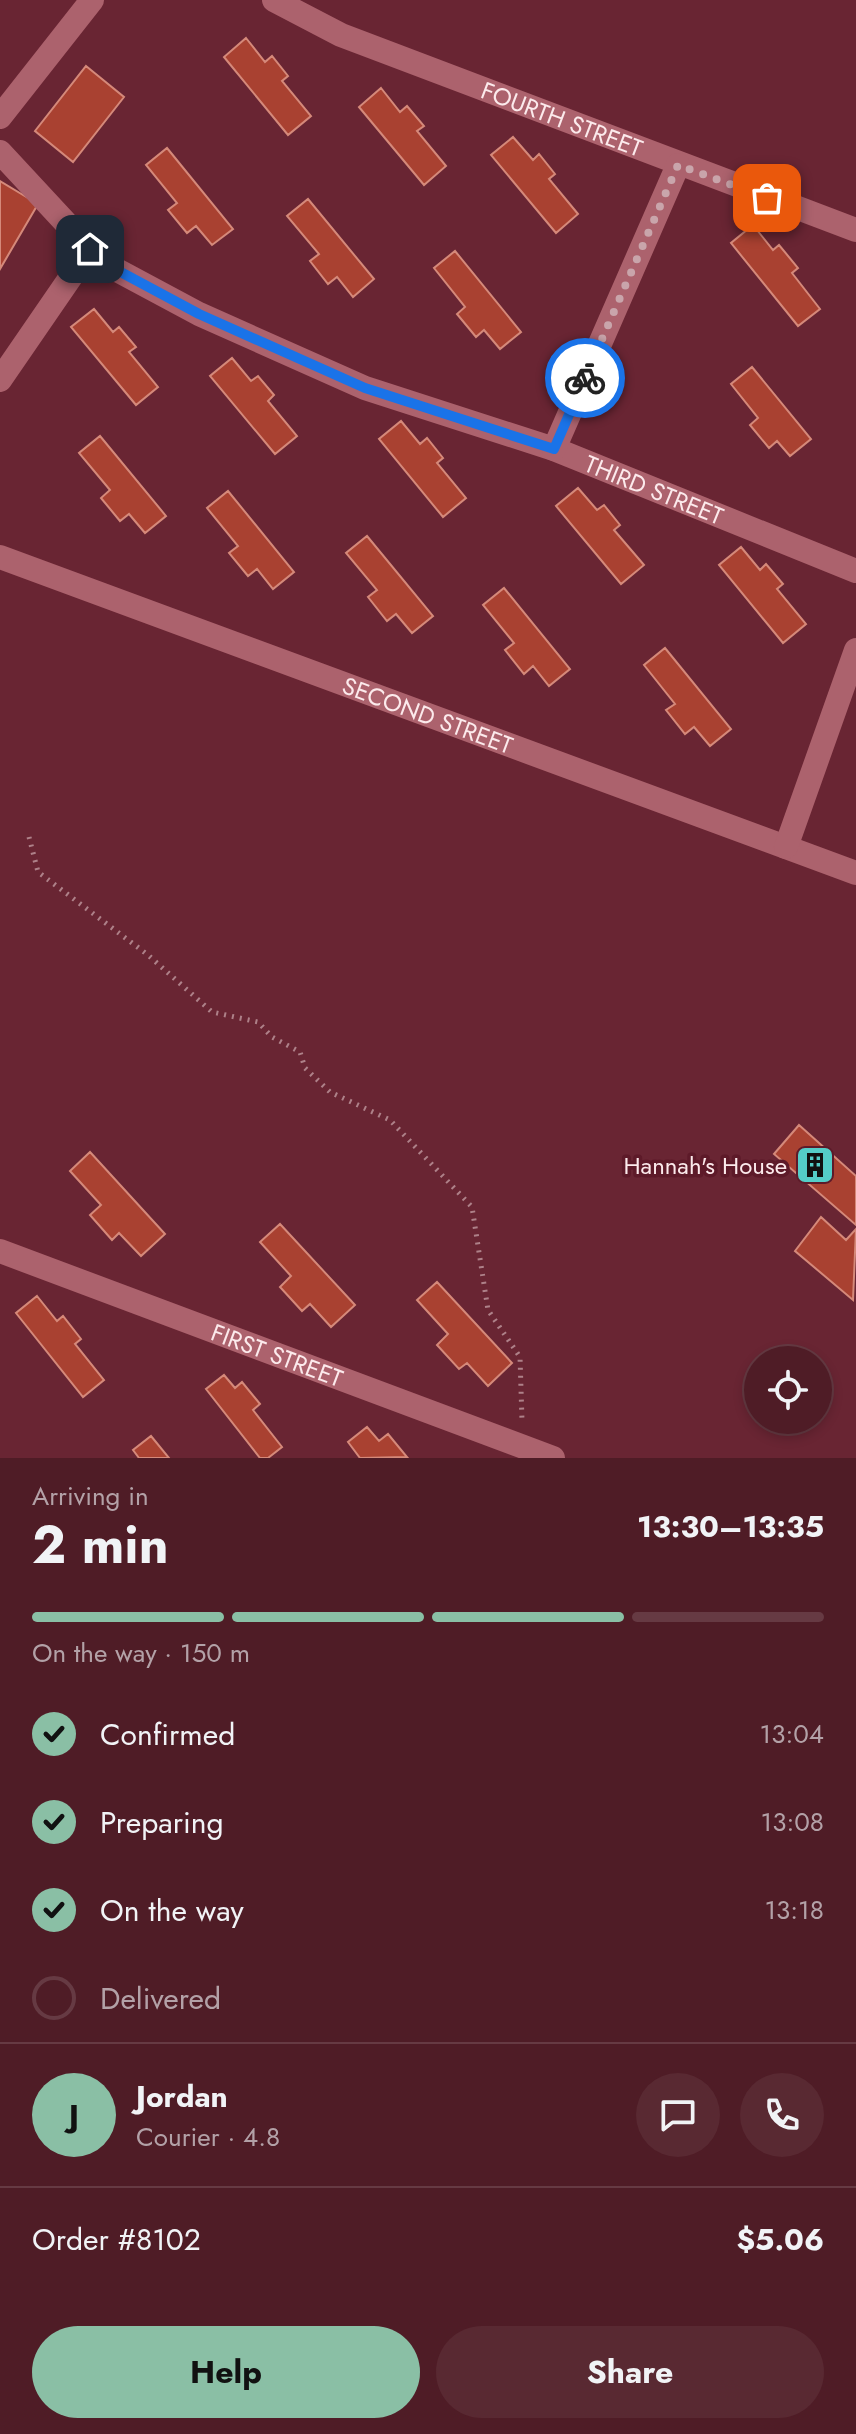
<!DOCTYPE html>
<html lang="en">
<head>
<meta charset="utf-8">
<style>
	:root { --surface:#4f1c26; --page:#592932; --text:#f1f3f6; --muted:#b3a1a7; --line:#663a43; --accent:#8abfa5 }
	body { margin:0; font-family:Jost,sans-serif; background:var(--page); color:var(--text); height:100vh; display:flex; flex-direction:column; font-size:30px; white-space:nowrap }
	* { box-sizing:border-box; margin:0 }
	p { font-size:26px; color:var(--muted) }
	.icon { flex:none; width:44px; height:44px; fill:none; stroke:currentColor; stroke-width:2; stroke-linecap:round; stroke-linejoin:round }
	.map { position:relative; height:1458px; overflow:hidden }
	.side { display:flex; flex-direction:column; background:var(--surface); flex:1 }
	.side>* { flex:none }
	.fabs { position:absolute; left:744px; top:1346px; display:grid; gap:16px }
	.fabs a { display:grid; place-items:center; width:88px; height:88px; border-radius:50%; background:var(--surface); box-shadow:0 4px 12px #0003,0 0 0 2px var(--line); font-size:40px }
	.pin { position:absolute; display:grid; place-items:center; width:68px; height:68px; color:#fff; margin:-34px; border-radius:16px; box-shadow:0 4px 12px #0006 }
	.courier { position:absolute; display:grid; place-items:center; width:80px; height:80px; margin:-40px; border:6px solid #1a73e8; border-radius:50%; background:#fff; color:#222; box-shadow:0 2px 10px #0007 }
	.summary em { font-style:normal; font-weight:700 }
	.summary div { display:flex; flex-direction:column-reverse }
	.summary { display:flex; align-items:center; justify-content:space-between; height:136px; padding:0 32px }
	h1 { font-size:52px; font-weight:700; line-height:60px }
	.bar { display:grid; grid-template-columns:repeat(4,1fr); gap:12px 8px; align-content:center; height:96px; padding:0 32px }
	.bar i { height:10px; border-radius:6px; background:var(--line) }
	.bar .selected { background:var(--accent) }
	.bar p { grid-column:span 4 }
	.line { display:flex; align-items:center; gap:20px; padding:0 32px; border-top:2px solid var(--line) }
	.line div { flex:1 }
	.round { display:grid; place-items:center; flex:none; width:84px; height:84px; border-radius:42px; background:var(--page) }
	ol { padding:0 32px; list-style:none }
	li { display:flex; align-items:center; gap:24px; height:88px }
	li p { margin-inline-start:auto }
	li .icon { padding:8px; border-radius:50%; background:var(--accent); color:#111; stroke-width:4 }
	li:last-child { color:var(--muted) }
	li i { width:44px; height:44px; border:4px solid var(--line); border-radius:50% }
	.cta { display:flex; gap:16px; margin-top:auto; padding:16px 32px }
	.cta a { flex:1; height:92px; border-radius:48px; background:var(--accent); color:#111; font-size:32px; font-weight:700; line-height:92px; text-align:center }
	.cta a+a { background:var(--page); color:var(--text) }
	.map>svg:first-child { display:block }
</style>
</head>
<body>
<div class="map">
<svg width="856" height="1458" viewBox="0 0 856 1458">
	<rect width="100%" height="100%" fill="#692533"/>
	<!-- building -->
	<path fill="#a94131" stroke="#d5897a" stroke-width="2" d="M246,38L265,62L272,56L288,76L282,81L311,116L288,135L224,57Z
		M86,66L124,97L73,162L35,131Z
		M381,88L400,112L407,106L424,126L417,131L446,166L424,185L359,107Z
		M513,137L533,160L539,154L555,174L549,179L578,214L556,233L491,155Z
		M167,148L233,229L212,245L196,226L187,233L168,210L177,203L146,165Z
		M0,181L38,204L0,269Z
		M308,199L374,279L353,297L337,277L328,284L310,261L319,254L287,216Z
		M753,225L773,250L779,245L798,268L792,273L820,309L798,326L731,243Z
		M455,251L521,332L500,349L484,330L476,337L457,314L465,307L434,268Z
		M94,309L113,332L119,327L136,347L129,352L158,387L136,405L71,327Z
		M232,358L251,381L258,376L274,395L268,401L297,436L275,454L210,376Z
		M752,367L811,439L790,456L777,441L769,448L750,425L758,418L731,384Z
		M401,421L420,444L427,438L443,458L437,463L466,498L443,517L379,439Z
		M100,436L166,516L145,533L129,514L120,521L101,498L110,490L79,453Z
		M578,488L597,510L604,505L620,525L614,530L644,565L621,584L556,506Z
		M228,491L294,572L273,589L257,569L248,576L229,553L238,546L207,508Z
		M367,536L433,616L412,633L396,614L387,621L368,597L377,590L346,553Z
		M741,547L760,570L766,564L783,584L777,589L806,624L783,643L719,565Z
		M504,588L570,669L549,686L533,666L524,674L505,650L514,643L483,605Z
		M665,648L731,729L710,746L694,727L685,734L666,710L675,704L644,665Z
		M799,1125L856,1176V1225L774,1154Z
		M90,1152L165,1234L141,1256L119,1233L112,1240L90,1215L101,1205L70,1171Z
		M821,1217L846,1240L856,1229L853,1300L795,1251Z
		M280,1224L355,1305L331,1327L310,1304L302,1311L280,1287L291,1276L260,1242Z
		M437,1282L512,1363L488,1386L467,1363L459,1369L437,1345L448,1334L417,1300Z
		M37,1296L57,1321L63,1316L81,1339L75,1344L104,1380L83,1397L16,1313Z
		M224,1375L235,1388L242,1382L260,1404L253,1410L282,1447L268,1458H260L206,1389Z
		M367,1427L379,1441L388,1434L407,1457L360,1458L348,1442Z
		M151,1436L169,1458H139L133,1450Z"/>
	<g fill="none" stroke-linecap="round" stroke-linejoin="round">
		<!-- path -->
		<path stroke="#ae8189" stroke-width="5" stroke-dasharray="2 6" stroke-linecap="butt" d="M29,837L38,872L148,955L212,1012L258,1022L272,1037L300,1052L305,1068L330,1092L390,1120L472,1207L488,1310L520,1357L522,1421"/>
		<!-- minor -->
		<g stroke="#ac626d" stroke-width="24">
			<path id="s1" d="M274,0L341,35L856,230"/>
			<path d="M0,117L92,0"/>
			<path id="s2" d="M0,152L90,249L115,269L199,314L365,388L554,449L856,571"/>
			<path d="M0,380L90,249"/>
			<path d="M554,449L678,165"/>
			<path id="s3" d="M0,557L856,873"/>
			<path d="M786,847L856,650"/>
			<path id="s4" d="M0,1251L553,1458"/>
		</g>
	</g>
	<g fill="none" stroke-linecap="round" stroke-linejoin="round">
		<!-- done -->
		<path stroke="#c9a5ab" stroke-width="8" stroke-dasharray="0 14.4" d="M585,378L678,165L767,198"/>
		<!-- route -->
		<path stroke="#1a73e8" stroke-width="10" d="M90,249L115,269L199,314L365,388L554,449L585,378"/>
	</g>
	<!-- icons -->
	<defs>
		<symbol id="building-square" viewBox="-11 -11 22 22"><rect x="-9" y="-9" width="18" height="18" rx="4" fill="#54cdc8" stroke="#5d1a29"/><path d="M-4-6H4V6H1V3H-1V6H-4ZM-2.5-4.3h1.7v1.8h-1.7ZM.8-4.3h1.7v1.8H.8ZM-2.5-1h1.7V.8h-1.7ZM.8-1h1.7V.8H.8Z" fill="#111"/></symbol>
	</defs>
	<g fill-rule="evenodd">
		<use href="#building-square" x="793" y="1143" width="44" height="44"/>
	</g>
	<g text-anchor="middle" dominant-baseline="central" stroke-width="7" stroke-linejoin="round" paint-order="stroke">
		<!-- street labels -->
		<g font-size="24" fill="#fceaec" stroke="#5d1a29">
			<text stroke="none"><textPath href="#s1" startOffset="312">FOURTH STREET</textPath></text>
			<text stroke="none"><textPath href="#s2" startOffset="748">THIRD STREET</textPath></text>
			<text stroke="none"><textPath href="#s3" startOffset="456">SECOND STREET</textPath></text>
			<text stroke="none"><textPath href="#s4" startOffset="296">FIRST STREET</textPath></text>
		</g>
		<!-- poi labels -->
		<g font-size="24" fill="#fceaec" stroke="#5d1a29" text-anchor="end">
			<text x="787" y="1165">Hannah's House</text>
		</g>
	</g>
</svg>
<div class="fabs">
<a><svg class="icon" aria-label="locate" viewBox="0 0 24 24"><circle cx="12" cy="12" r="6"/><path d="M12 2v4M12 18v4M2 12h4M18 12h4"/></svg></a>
</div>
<div class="pin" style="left:767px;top:198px;background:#ea580c"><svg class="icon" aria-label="bag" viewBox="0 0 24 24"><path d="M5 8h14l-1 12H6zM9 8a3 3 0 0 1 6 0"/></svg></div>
<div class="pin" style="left:90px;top:249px;background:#1f2937"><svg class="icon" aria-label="home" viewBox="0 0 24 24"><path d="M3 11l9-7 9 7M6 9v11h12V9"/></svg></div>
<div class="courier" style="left:585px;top:378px"><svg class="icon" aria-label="bike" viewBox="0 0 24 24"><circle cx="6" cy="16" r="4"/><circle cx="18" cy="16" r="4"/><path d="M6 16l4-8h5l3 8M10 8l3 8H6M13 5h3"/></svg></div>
</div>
<section class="side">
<div class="summary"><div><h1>2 min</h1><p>Arriving in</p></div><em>13:30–13:35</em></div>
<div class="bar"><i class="selected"></i><i class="selected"></i><i class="selected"></i><i></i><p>On the way · 150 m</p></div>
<ol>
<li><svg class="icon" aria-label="check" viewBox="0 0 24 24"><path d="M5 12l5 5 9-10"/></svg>Confirmed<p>13:04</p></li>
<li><svg class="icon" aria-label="check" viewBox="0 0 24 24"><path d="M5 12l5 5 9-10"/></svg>Preparing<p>13:08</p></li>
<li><svg class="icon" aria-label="check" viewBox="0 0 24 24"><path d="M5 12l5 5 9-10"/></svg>On the way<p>13:18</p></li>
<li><i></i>Delivered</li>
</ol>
<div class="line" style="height:144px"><b class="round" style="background:var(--accent);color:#111">J</b><div><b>Jordan</b><p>Courier · 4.8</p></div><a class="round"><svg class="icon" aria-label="chat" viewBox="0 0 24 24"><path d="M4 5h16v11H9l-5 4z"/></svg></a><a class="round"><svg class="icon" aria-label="phone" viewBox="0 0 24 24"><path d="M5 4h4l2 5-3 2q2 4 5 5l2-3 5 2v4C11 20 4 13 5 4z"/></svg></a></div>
<div class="line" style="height:104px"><div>Order #8102</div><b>$5.06</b></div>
<div class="cta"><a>Help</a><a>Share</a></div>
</section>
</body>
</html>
